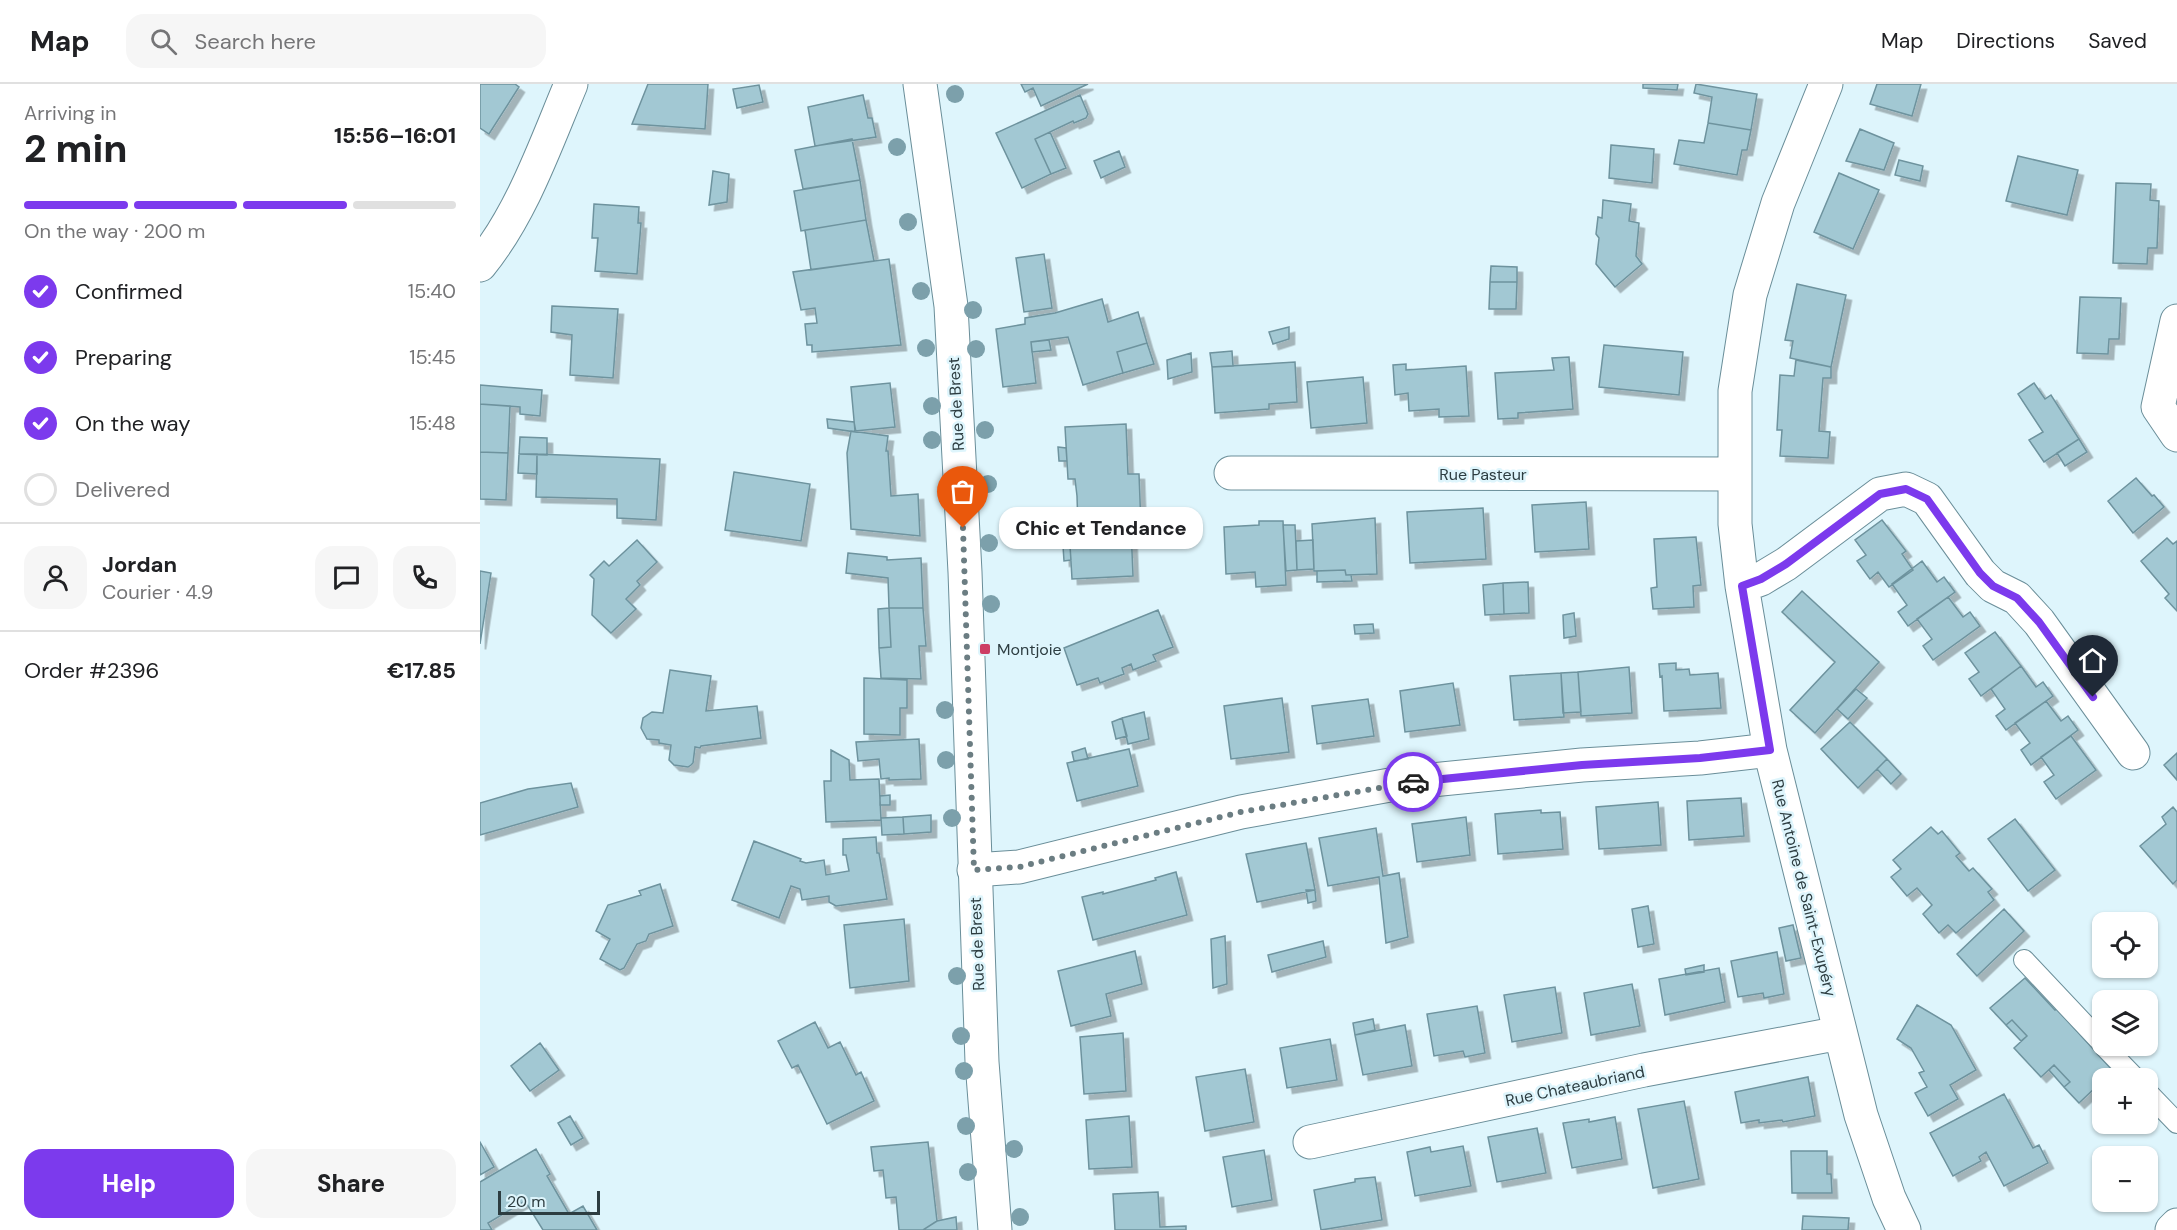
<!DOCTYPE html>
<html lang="en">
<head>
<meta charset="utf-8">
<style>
	:root { --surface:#fff; --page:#f6f6f6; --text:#202124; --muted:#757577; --line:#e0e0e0; --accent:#7c3aed }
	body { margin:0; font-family:"DM Sans",sans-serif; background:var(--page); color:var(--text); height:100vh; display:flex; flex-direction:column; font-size:22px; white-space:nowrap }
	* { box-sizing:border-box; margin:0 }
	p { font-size:20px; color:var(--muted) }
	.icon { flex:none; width:33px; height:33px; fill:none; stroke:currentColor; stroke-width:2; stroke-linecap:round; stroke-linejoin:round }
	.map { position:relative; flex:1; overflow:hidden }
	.sheet { display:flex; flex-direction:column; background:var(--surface); width:480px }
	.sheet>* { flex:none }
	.fabs { position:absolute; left:1612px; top:828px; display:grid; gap:12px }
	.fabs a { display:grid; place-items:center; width:66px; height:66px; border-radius:12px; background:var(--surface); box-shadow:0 2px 4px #0004; font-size:30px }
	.scale { position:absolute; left:18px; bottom:15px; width:102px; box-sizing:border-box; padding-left:6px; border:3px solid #2d3d41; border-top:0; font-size:16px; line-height:21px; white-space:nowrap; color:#2d3d41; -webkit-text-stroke:4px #def5fc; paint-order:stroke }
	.pin { position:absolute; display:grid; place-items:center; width:51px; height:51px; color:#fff; margin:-62px -26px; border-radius:50% 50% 50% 0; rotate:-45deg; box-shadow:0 0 6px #0007 }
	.pin .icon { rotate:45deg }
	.courier { position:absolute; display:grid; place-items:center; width:60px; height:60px; margin:-30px; border:4px solid #7c3aed; border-radius:50%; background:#fff; color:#222; box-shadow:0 2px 8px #0007 }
	.bubble { position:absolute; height:42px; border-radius:18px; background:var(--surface); box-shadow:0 2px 4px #0004; font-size:20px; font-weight:800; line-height:42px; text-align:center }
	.overview em { font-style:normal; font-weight:800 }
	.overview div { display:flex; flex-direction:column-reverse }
	.overview { display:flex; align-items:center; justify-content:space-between; height:102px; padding:0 24px }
	h1 { font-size:39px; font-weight:800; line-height:45px }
	.bar { display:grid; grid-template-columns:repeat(4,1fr); gap:9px 6px; align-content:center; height:72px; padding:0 24px }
	.bar i { height:8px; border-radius:4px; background:var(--line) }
	.bar .current { background:var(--accent) }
	.bar p { grid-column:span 4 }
	.line { display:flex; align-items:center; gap:15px; padding:0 24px; border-top:2px solid var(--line) }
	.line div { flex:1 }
	.round { display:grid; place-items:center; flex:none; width:63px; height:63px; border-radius:18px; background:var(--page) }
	ol { padding:0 24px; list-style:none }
	li { display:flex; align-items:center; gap:18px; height:66px }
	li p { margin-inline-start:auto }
	li .icon { padding:6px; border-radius:50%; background:var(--accent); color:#fff; stroke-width:4 }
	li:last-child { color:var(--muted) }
	li i { width:33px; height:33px; border:3px solid var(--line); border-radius:50% }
	.primary-button { display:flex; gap:12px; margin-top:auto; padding:12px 24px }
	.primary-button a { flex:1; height:69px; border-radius:18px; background:var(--accent); color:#fff; font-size:24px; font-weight:800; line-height:69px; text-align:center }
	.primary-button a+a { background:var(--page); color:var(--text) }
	header { display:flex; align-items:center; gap:36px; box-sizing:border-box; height:84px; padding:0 30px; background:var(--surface); border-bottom:2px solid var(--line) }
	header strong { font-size:28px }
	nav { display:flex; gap:33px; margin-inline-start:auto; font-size:21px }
	.search { width:420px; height:54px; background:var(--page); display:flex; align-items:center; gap:15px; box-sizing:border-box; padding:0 21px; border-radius:18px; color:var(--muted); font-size:22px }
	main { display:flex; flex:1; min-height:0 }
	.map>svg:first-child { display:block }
</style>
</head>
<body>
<header>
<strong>Map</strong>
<div class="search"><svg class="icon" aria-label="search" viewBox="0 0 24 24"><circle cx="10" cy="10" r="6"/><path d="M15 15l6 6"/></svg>Search here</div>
<nav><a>Map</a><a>Directions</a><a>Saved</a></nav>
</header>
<main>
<section class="sheet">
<div class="overview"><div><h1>2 min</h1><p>Arriving in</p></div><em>15:56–16:01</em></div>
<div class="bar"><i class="current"></i><i class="current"></i><i class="current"></i><i></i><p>On the way · 200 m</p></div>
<ol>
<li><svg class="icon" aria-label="check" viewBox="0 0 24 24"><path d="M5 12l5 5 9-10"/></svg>Confirmed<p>15:40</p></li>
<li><svg class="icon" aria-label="check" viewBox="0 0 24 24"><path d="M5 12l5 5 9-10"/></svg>Preparing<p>15:45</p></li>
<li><svg class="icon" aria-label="check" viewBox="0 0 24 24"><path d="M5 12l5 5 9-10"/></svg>On the way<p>15:48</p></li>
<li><i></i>Delivered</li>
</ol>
<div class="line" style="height:108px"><a class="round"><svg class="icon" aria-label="person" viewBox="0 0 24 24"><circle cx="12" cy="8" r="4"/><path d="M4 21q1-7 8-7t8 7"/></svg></a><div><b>Jordan</b><p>Courier · 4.9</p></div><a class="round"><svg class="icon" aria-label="chat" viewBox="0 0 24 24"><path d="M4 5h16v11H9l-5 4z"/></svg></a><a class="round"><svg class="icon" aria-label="phone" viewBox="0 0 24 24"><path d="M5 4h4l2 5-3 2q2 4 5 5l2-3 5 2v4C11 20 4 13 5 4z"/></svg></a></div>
<div class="line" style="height:78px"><div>Order #2396</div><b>€17.85</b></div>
<div class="primary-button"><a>Help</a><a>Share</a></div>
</section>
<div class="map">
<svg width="1697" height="1146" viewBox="0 0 1697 1146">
	<defs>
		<filter id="shadow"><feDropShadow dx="5.5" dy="5.5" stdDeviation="0" flood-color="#0004"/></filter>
	</defs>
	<rect width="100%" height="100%" fill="#def5fc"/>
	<!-- building -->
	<path fill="#a2c8d3" stroke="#6e939e" stroke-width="1.5" filter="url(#shadow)" d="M0,0H35L39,3L9,50L0,44Z
		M168,0H228L225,45L152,40Z
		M541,0H608L561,22L553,4L545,8Z
		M1163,0H1198L1197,6L1163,4Z
		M1216,0L1277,10L1271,46L1228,39L1232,13L1214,9Z
		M1397,0H1441L1432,32L1390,20Z
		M279,1L283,18L257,24L253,5Z
		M383,11L388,34H392L396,53L335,62L328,23Z
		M600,11L608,30L606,34L594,39L593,37L555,55L571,90L542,104L516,49Z
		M1228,39L1271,46L1267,66H1262L1257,91L1194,80L1199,56L1224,59Z
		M1380,45L1414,59L1404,86L1366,77Z
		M570,48L586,84L571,90L555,55Z
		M372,55L380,96L323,105L315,66Z
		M1131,61L1174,65L1172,99L1129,94Z
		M639,67L645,83L621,94L614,77Z
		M1538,72L1598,86L1587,131L1526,117Z
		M1419,76L1443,82L1440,97L1415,91Z
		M233,87L249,90L247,118L229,121Z
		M1359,89L1399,106L1373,165L1334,148Z
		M380,96L386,136L321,147L314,107Z
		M1636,99L1671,100L1670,116L1679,117L1677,164H1668L1667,180L1633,179Z
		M1123,116L1151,120L1149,137L1159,139L1156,172L1162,180L1135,203L1116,180L1119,154L1116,150L1118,133L1122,134Z
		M114,120L159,123L158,139H161L157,190L115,187L118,154H112Z
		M386,136L394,177L331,186L325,146Z
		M564,170L572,224L544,228L536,174Z
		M409,175L421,261L332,268V261H327L325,240L337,239L335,224L321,226L313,188Z
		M1011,182L1037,183V198H1010Z
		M1010,198H1037L1036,225H1009Z
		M1317,200L1366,211L1351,283L1310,274L1313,257L1305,256Z
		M1600,213L1641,214L1639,255H1629L1628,270L1597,269Z
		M622,215L628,238L658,228L667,259L637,268L643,289L603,301L588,253L551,258L556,299L523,303L516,245L545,240V234L575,229Z
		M72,222L138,225L133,294L90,291L92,251L71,248Z
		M809,243V255L793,260L789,248Z
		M569,256L571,266L552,268L551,258Z
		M667,259L674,280L643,289L637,268Z
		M1124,261L1203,268L1199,311L1119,303Z
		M752,267L753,282L732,283L730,269Z
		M711,269L712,288L688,295L687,276Z
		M1089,273L1093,325L1038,329V334L1018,335L1015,289L1074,286L1072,274Z
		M1316,276L1351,283V294H1343L1339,347L1350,348L1348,374L1300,372L1302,346H1297L1300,291L1314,292Z
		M815,278L817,318L789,320V325L735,329L732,283Z
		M926,280V286L986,282L989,332L959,333V325L929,327L928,309L915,311L913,281Z
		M883,293L887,339L831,344L827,298Z
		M410,299L415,343L375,347L371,303Z
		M1554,299L1565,315L1571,311L1599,355L1564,378L1549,356L1563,348L1538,310Z
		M0,301L62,306L60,332L40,330V323L0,320Z
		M0,320L30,322L28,369L0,368Z
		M347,335L374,338L376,348L348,344Z
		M646,340L648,390H659L661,442L651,443L653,492L592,495L589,444L598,443L597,412L595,395H588L585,343Z
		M371,347L408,352L406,367H408L411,412L438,410L440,452L371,445L367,369Z
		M40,353L67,354V371L39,370Z
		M1599,355L1607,368L1585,382L1577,369Z
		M578,363L586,364L587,377H579Z
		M0,368L28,369L26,416L0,415Z
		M39,370H57V390L38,389Z
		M57,370L180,375L176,436L137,434V415L56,413Z
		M254,388L330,400L321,457L245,446Z
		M1656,394L1672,412L1674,411L1684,423L1653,449L1628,417Z
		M1106,418L1109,465L1055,468L1052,421Z
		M1003,424L1006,475L930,479L927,428Z
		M895,434L897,490L866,491L865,486L834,487L832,440Z
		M1402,436L1426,467L1422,470L1433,486L1409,503L1398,488L1390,495L1377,477L1386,471L1375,456Z
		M779,437H803L806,501L776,503L775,488L746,490L744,443L779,441Z
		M803,441H815L817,486L806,487Z
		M1216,453L1221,501L1213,502L1214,523L1173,525L1171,504L1177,503L1174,455Z
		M1687,454L1693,460L1697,457V527L1685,514L1689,510L1661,477Z
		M157,456L177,478L157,497L160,501L146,515L156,525L131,549L112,531L114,495L110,491L124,477L129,482Z
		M833,456L834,485L817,486L816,457Z
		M583,462L590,463L591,476L584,477Z
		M368,469L407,473V476L441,474L443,524H409L408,494L366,489Z
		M1442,477L1457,498L1464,493L1475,508L1428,542L1418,528L1427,521L1412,500Z
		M865,486L866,491H871L872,497L837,498V487Z
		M0,487L11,489L0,560Z
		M1048,498L1049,529L1024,530L1023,499Z
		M1023,499L1024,530L1005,531L1003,501Z
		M1322,507L1399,578L1335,649L1310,626L1355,578L1302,528Z
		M1468,513L1483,533L1490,528L1500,542L1453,576L1443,562L1452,555L1437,535Z
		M409,524H443L446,562H439L441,595L401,594L399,564L411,563Z
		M409,524L411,563L399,564L398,525Z
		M678,526L693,563L673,571L676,577L653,586L651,580L642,584L644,590L620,599L618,594L597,601L584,564Z
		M1094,529L1096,552L1084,554L1083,531Z
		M893,540L894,549L875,550L874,541Z
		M1515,548L1541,582L1501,612L1489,595L1499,588L1485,569Z
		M1196,579V586L1209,585L1210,591L1238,589L1241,624L1184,627L1182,592L1180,593L1179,580Z
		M1541,582L1556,603L1563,598L1573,612L1526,646L1516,632L1525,625L1511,605Z
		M1149,583L1152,629L1101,632L1098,588Z
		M190,586L231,592L226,627L277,622L281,654L221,662L220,664L215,663L213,679L211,681L208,683L194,681L189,676L191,661L179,659V656L167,655L161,644L163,634L172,628L183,629Z
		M1098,588L1101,628L1083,629L1081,589Z
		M1081,589L1084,633L1034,636L1030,592Z
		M384,594L427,596V624H420V651L384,650Z
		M973,599L980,641L925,648L920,607Z
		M1376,605L1387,614L1368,635L1357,625Z
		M802,614L809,668L751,675L744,622Z
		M888,615L894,652L837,660L832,622Z
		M1566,617L1581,637L1588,632L1598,646L1551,681L1541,666L1550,659L1535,639Z
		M664,628L669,655L648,660L642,634Z
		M642,634L647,652L636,655L632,638Z
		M1370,638L1407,675L1378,704L1341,665Z
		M1591,652L1616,686L1576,715L1564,698L1574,691L1561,673Z
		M439,655L441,695L409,696V694L401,695L399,675L378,677L376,658Z
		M605,664L608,675L594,677L592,668Z
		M649,665L658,702L597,717L587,679Z
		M351,666L369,676L370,696L399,695L401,736L346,738L344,697H351Z
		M1697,669V696L1684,681Z
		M1407,675L1421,690L1411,700L1397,685Z
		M91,699L98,723L0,751V719L48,705Z
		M410,711V721H400V712Z
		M1261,714L1264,752L1209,756L1207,717Z
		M1178,718L1181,761L1119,765L1116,723Z
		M1693,723L1697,728V796L1693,800L1660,762L1686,740L1682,733Z
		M1061,726V729L1080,728L1083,765L1018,770L1015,730Z
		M451,731V748L424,750L423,733Z
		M423,733L424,750L402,751L401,734Z
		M986,733L990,771L937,778L932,740Z
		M1535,735L1575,786L1548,807L1508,755Z
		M1451,743L1458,750L1462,747L1480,769L1476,772L1489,787L1493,784L1512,805L1508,808L1514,816L1476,849L1468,841L1459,849L1443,830L1452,821L1437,804L1427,812L1411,793L1421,785L1413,776Z
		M896,744L903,792L919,789L928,853L906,859L899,793L848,802L839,754Z
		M396,753L397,769H399L407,815L356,822L349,818V812L322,816L320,805L311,802L299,834L252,816L274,757L321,775L320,777L326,779L344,776L346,791L369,787L366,771H363V755Z
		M826,759L835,806L777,818L766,770Z
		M696,788L707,831L613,856L602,813L623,808V810L676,796L675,794Z
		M180,800L193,842L169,850L166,857L157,860L144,884L140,886L120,875L130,855L116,847L128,821L161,811L159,807Z
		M826,806H835L836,817L828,819Z
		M1168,822L1174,860L1158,863L1152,825Z
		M1524,825L1544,847L1497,892L1477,870Z
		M424,835L429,897L370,904L364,841Z
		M1313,841L1321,874L1306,877L1299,844Z
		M745,852L747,900L733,904L731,855Z
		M843,857L846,873L792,888L788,871Z
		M655,867L662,900L626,910L631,932L591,942L578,887Z
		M1297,868L1304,910L1284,914L1283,909L1258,913L1251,877Z
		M1224,881V888L1206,891L1205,885Z
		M1239,884L1245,918L1185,931L1179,895Z
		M1545,894L1575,926L1577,925L1633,987L1599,1019L1584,1003L1590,998L1574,981L1561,993L1534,964L1547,952L1532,936L1526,941L1510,924Z
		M1152,900L1160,942L1111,951L1104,909Z
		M1075,903L1082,949L1032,958L1024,911Z
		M1437,921L1471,941L1496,986L1470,1001L1478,1015L1448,1032L1435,1009L1447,1003L1439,989L1444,987L1431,964L1417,955Z
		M997,922L1005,969L985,973L983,967L954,972L947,930Z
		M893,935L895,946L875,951L873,939Z
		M1532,936L1547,952L1541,957L1526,941Z
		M335,938L348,964L360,958L376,991L381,988L394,1017L347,1040L318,981L312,984L298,957Z
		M925,941L932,982L883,991L875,951Z
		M643,949L646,1007L604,1010L600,953Z
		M850,955L857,996L807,1004L800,964Z
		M60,959L79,986L50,1007L31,982Z
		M1574,981L1590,998L1584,1003L1569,986Z
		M765,985L774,1038L725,1047L716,993Z
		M1328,993L1335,1032L1303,1038L1302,1036L1279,1039V1036L1261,1039L1255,1008Z
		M1524,1010L1553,1064L1559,1061L1568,1079L1524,1102L1506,1068L1499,1073L1501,1077L1473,1092L1450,1049Z
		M1204,1017L1219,1095L1173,1104L1158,1025Z
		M90,1032L103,1054L91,1061L78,1039Z
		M649,1032L652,1083L609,1085L606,1036Z
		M1135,1033L1142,1075L1092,1084L1083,1039L1109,1035V1038Z
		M1057,1044L1066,1089L1017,1098L1008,1053Z
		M0,1058L14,1083L0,1091Z
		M448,1058L457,1137L443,1146H419L416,1113L406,1114L403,1086L394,1087L391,1063Z
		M983,1062L991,1102L935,1112L927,1068L950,1063L951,1068Z
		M56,1065L70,1090L67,1092L89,1130L103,1122L117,1146H63L45,1117L8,1139L12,1146H0V1098Z
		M784,1066L792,1116L752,1123L743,1073Z
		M1311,1067H1347V1090H1351L1352,1109H1312Z
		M895,1093L902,1136L841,1146L834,1106L875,1098V1095Z
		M678,1108L680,1143L706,1142V1146H635L633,1110Z
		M1323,1132L1369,1134L1368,1146H1322Z
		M476,1133L477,1146H443L457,1137Z"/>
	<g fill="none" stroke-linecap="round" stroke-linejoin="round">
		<defs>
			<path id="lane" d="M1544,876L1623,960
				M1624,962L1655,994
				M1668,1009L1697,1039"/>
			<path id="street" d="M1346,0L1298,119L1270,211L1255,307V440L1262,502L1290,666L1381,1031L1409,1114L1424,1146
				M1697,237L1678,323L1697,351
				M751,389L1255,390
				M1262,502L1281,495L1306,480L1400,410L1426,405L1447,415L1500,489L1513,502L1537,514L1559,538L1653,669
				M494,786L539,783L761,728L921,699L1102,681L1220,674L1290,666
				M830,1058L1164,986L1360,949
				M1692,1146L1697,1141"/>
			<path id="secondary" d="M440,0L471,222L485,488L502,978L515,1146
				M0,181C42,129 65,62 91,0"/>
		</defs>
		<!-- lane casing -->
		<use href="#lane" stroke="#6a8e99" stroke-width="22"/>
		<!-- street casing -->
		<use href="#street" stroke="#6a8e99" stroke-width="35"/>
		<!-- secondary casing -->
		<use href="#secondary" stroke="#6a8e99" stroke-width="35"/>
		<!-- lane -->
		<use href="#lane" stroke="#fff" stroke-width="20"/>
		<!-- street -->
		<use href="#street" stroke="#fff" stroke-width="33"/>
		<!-- secondary -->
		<use href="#secondary" stroke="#fff" stroke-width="33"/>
	</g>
	<!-- trees -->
	<g fill="#7ca0ab">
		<circle cx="475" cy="10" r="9"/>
		<circle cx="417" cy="63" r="9"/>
		<circle cx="428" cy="138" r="9"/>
		<circle cx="441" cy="207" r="9"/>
		<circle cx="493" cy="226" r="9"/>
		<circle cx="446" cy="264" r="9"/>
		<circle cx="496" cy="265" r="9"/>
		<circle cx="452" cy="322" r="9"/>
		<circle cx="505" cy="346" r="9"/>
		<circle cx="452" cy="356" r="9"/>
		<circle cx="508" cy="400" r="9"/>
		<circle cx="509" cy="459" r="9"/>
		<circle cx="511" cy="520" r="9"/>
		<circle cx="465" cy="626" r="9"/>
		<circle cx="466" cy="676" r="9"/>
		<circle cx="472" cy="734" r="9"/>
		<circle cx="477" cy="892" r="9"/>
		<circle cx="481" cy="952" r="9"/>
		<circle cx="484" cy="987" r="9"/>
		<circle cx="486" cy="1042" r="9"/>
		<circle cx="534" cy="1065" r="9"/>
		<circle cx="488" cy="1088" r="9"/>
		<circle cx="540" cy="1133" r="9"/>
	</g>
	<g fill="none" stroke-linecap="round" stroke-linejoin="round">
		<!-- done -->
		<path stroke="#6b7d82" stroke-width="6" stroke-dasharray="0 10.8" d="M483,444L494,786L539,783L761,728L933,698"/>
		<!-- route -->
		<path stroke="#7c3aed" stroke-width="8" d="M933,698L1102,681L1220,674L1290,666L1262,502L1281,495L1306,480L1400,410L1426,405L1447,415L1500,489L1513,502L1537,514L1559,538L1613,613"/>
	</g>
	<!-- markers -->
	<rect fill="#cd3e65" stroke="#def5fc" stroke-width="2" x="499" y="559" width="12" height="12" rx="3"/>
	<g text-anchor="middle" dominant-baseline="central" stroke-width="5" stroke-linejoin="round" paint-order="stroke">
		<!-- street labels -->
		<g font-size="16" fill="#2d3d41" stroke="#def5fc">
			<text transform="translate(476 320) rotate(-93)">Rue de Brest</text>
			<text x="1003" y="390">Rue Pasteur</text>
			<text transform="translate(1324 804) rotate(76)">Rue Antoine de Saint-Exupéry</text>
			<text transform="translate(497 860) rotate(-92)">Rue de Brest</text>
			<text transform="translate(1095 1002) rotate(-12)">Rue Chateaubriand</text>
		</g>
		<!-- poi labels -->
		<g font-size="16" fill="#2d3d41" stroke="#def5fc" text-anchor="start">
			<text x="517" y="565">Montjoie</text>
		</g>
	</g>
</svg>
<div class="fabs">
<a><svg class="icon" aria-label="locate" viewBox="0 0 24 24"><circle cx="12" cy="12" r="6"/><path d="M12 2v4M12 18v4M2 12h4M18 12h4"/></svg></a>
<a><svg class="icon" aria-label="layers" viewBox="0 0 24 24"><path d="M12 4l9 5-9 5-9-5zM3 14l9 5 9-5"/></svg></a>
<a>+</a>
<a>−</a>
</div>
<div class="scale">20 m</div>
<div class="pin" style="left:483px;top:444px;background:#ea580c"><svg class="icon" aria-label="bag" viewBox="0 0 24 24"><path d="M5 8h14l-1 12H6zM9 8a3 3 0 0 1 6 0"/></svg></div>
<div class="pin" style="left:1613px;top:613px;background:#1f2937"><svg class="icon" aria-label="home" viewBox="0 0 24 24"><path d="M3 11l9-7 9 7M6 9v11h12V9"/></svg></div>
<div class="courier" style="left:933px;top:698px"><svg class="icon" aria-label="car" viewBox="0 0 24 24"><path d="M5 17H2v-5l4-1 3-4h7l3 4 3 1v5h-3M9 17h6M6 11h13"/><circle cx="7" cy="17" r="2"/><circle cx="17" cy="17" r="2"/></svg></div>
<div class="bubble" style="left:519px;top:423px;width:204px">Chic et Tendance</div>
</div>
</main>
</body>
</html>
